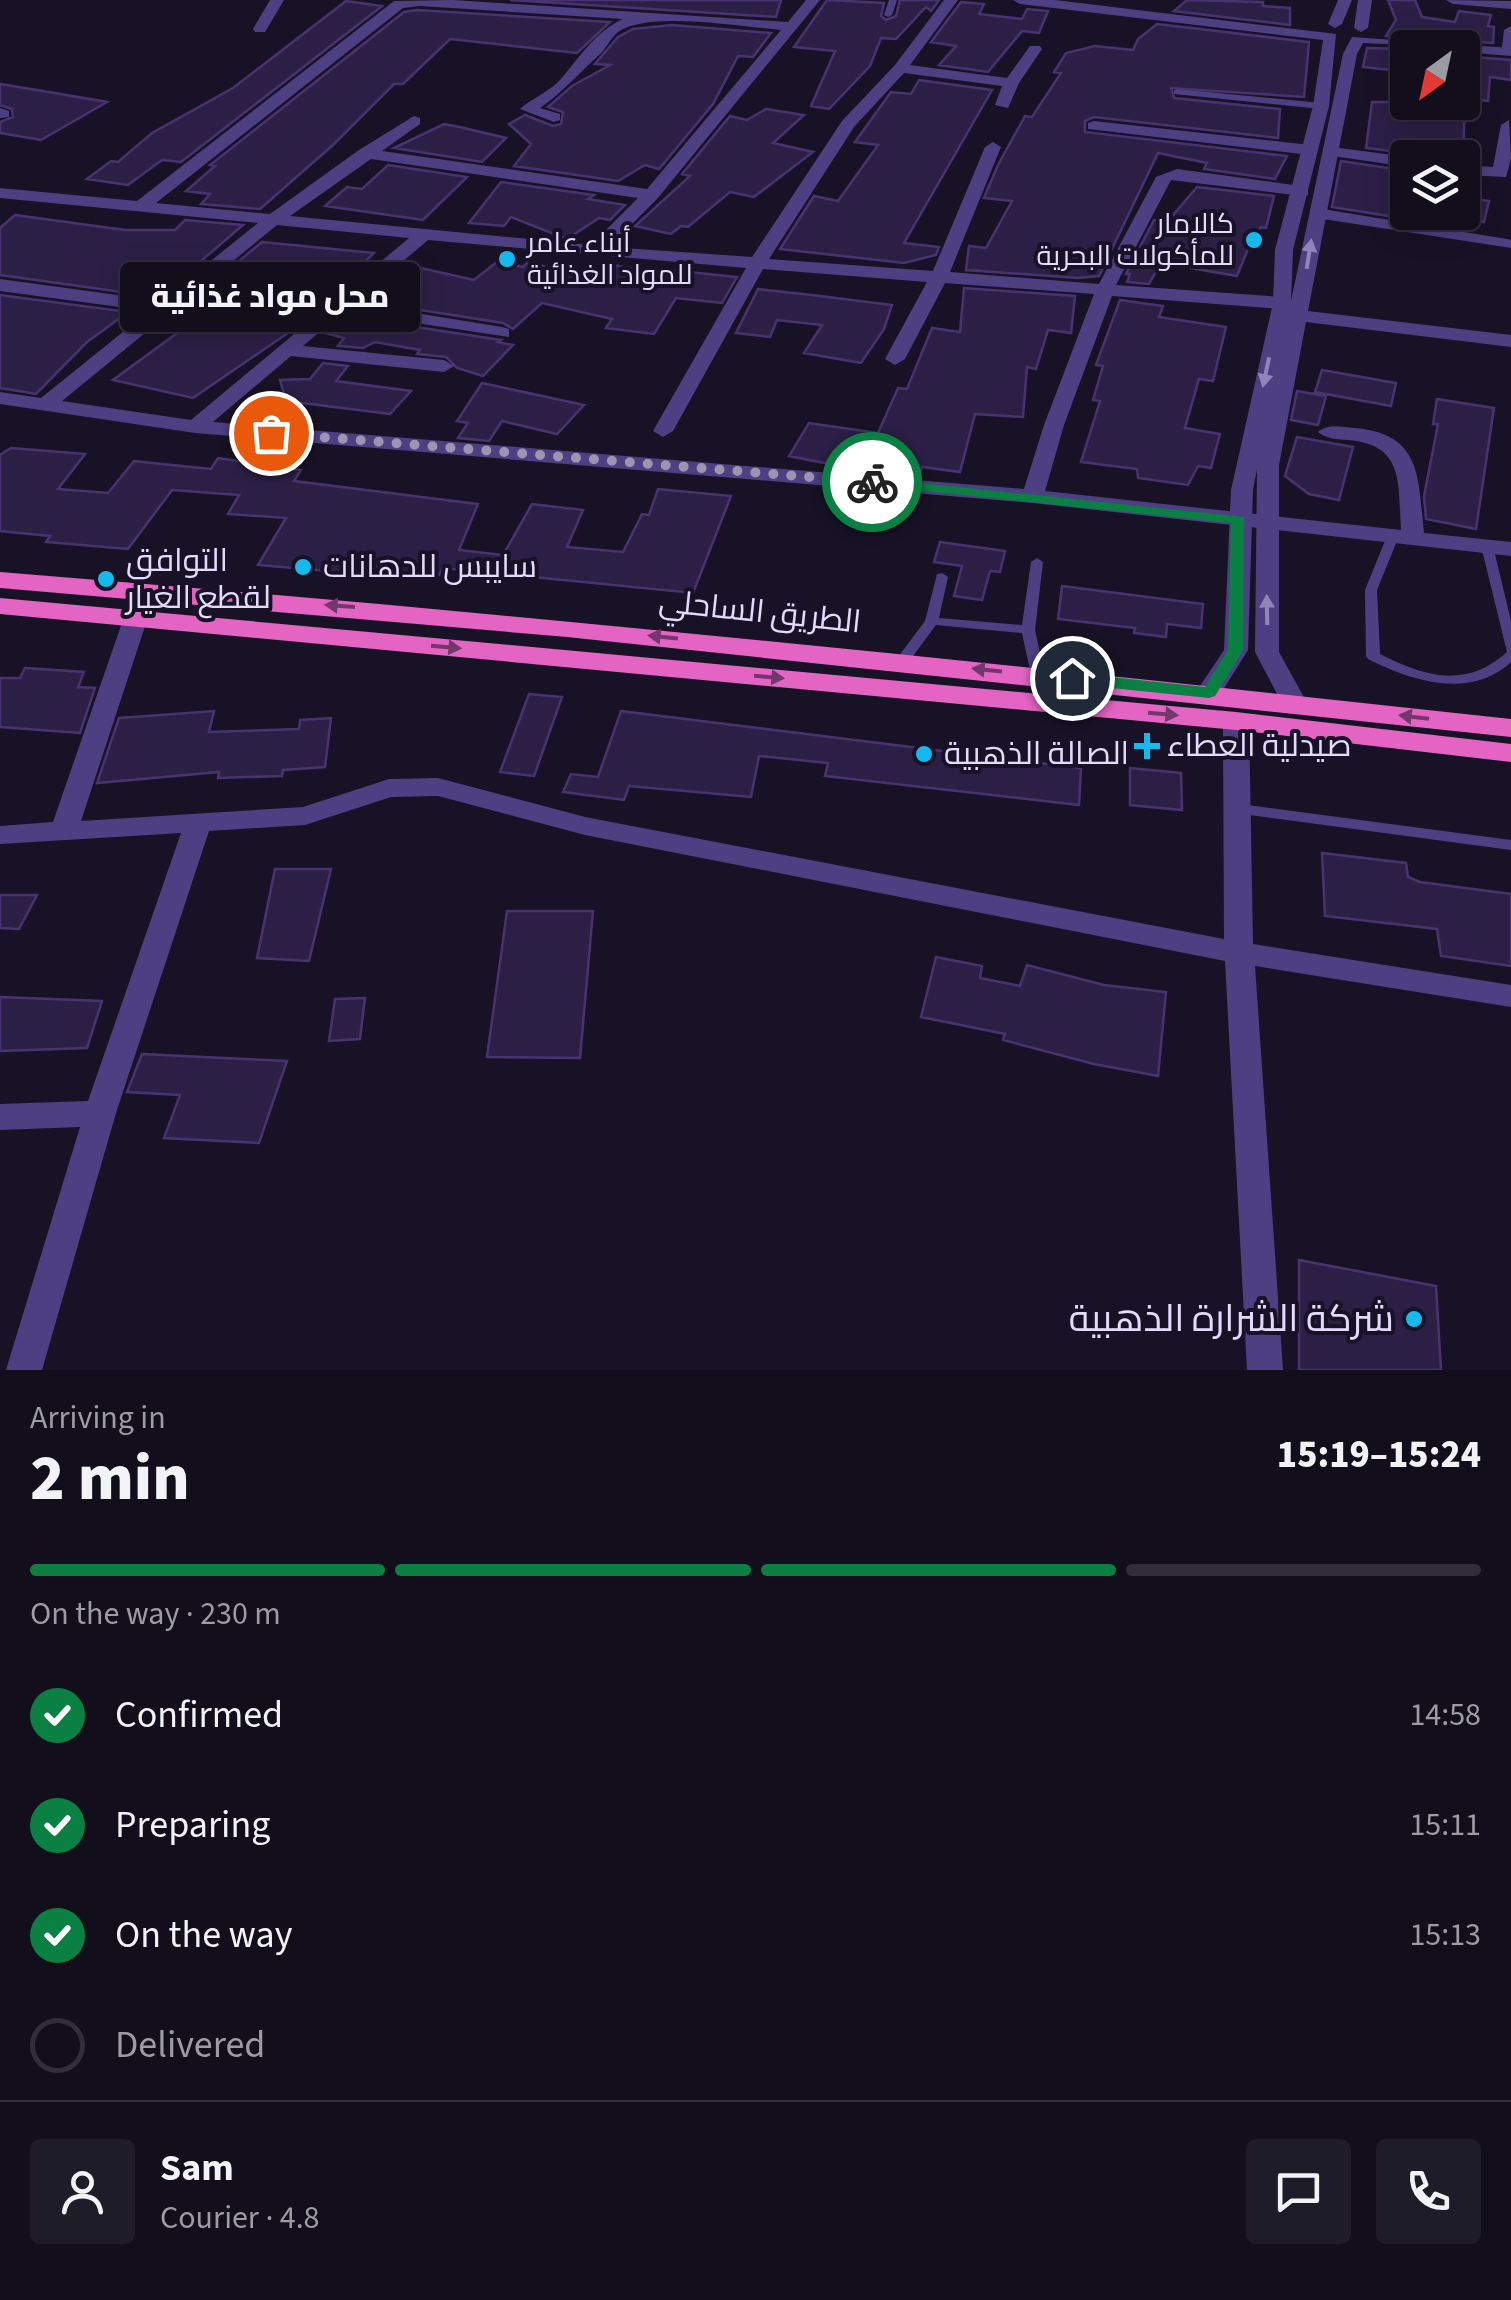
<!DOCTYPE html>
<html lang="en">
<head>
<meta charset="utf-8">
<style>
	:root { --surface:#120e1c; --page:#1f1c29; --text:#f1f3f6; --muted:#9c9ca3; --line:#312e3b; --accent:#0b8043 }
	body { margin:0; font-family:"Source Sans 3",Cairo,sans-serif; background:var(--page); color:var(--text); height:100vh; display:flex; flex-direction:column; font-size:38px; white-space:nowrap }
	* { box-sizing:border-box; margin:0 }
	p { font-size:32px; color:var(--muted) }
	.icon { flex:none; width:55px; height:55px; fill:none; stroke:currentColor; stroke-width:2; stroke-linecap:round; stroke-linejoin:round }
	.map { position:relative; height:1370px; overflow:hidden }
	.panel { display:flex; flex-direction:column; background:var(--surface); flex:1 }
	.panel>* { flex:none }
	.needle { width:65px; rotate:213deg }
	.fabs { position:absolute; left:1390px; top:30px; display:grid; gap:20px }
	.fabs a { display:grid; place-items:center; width:90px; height:90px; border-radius:10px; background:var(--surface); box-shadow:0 5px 25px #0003,0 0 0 2px var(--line); font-size:50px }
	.pin { position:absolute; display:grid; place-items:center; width:85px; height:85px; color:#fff; margin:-42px; border:5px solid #fff; border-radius:50%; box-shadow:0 2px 10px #0007 }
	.courier { position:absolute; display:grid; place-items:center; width:100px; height:100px; margin:-50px; border:8px solid #0b8043; border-radius:50%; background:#fff; color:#222; box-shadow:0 2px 12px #0007 }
	.bubble { position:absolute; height:70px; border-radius:10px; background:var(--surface); box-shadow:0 5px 25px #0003,0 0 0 2px var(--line); font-size:32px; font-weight:800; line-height:70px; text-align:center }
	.headline em { font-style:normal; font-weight:800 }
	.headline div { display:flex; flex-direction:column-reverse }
	.headline { display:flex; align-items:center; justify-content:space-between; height:170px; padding:0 30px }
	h1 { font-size:65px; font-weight:800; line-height:75px }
	.bar { display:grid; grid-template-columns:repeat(4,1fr); gap:15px 10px; align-content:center; height:120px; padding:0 30px }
	.bar i { height:12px; border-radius:8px; background:var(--line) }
	.bar .selected { background:var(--accent) }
	.bar p { grid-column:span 4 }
	.line { display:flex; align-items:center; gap:25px; padding:0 30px; border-top:2px solid var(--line) }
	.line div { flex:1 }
	.round { display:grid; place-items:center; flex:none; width:105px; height:105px; border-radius:10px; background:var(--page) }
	ol { padding:0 30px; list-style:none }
	li { display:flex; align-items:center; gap:30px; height:110px }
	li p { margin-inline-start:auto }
	li .icon { padding:10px; border-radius:50%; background:var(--accent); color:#fff; stroke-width:4 }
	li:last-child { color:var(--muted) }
	li i { width:55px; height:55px; border:5px solid var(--line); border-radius:50% }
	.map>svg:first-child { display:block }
</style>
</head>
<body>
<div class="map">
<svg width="1511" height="1370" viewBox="0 0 1511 1370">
	<rect width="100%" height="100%" fill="#181226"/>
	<!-- building -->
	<path fill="#2c1f46" stroke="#483370" stroke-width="2.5" d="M510,0H781L776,17Z
		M827,0L884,3L881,16L886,20L896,16L900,0H939L931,11L926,7L896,39L881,38L870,66L829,109L811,106L835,51L794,47Z
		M1187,0L1263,2V6L1290,8V25L1174,11Z
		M1388,0H1415L1422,17L1455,22L1459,11L1491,15L1488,26L1494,27L1493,43L1386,36L1396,20Z
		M346,1L382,6L181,162L162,160L128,185L87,179L111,161L118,162L152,133L233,88Z
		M961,2L984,4L979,14L1022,19L1027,9L1048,11L1039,33L1022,31L988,72L939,65L956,46L931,42Z
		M417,10L610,22L577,53L450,39L403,84H394L333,145L260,209L201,204L210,194L186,191L215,166L210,165L404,12Z
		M1157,24L1309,42L1304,97L1171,88L1174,98L1280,109L1278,138L1094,117L1085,121V132L1287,156L1275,179L1204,169L1207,163L1158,153L1099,276L1077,278L966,270L969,246L986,248L1012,201L984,198L998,165L1025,116L1032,117L1061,73L1054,72L1066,53L1095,46L1133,50L1138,39Z
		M672,25L771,33L753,57L738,56L713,104L659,169L645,165L618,181L514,166L531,144L509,124L525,115L553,126L561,124L563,112L548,107L572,86L610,65L595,64L618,37L633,29Z
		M1367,48L1408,49V72L1363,67Z
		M1462,56L1511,60V80L1490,77L1488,101L1468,98L1469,79L1462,78Z
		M919,80L992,90L904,243L939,247L936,255L904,263L780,249L814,196L838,201L878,145L855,142L891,92L911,94Z
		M0,84L43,91L107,102L41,140L0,133V122L13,117L12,109L0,105Z
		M1372,102H1465L1463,159L1408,147V153L1366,148Z
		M766,109L804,115L773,143L813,152L754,197L730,192L688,227L681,226L671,234L635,226L690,176L682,174L730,116L747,120Z
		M444,124L460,127L506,138L482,162L394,148Z
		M1341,161L1408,171V210L1397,208L1395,217L1332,207Z
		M388,165L467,177L423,220L325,206L347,187L362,189Z
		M501,182L594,195L588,199L625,205L610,220L599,218L567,239L511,217L504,226L469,223Z
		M1197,187L1274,196L1266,228L1261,227L1250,244L1237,276L1161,263L1149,284L1127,282L1130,274H1126L1154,220L1167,222Z
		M1462,197L1489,201L1484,222L1462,219Z
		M15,215L125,230H175L185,220L243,225L166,291L150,296L0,275V228Z
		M262,242L374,253L352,274L358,276L298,326L193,398L113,380L225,298L221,297L232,289L211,284Z
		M498,261L523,267L528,262L590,279L608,264L658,273L660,269L737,277L722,303L676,298L654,334L606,328L612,319L542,303L513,329L503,323L363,301L382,284L394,288L421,268L474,280Z
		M964,288L1075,296L1071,333L1048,330L1036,369L1027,367L1023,417L975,414L960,472L922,467L920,474L860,470L789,456L809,423L878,433L898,388L907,389L932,328L960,332Z
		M758,289L820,296L892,305L884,329L861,363L804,353L822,325L777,320L770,337L736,333Z
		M0,295L128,312L87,342L36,394L0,388Z
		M1120,300L1163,306L1159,317L1226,327L1213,381L1199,379L1185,428L1220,434L1211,468L1198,466L1188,485L1138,478L1137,469L1081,462L1100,401L1093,400L1103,366L1096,365Z
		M344,316L501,340L498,342L513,345L483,376L457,368L446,357L417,354L420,350L375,342L363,348L338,346L344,338L325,333Z
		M323,363L348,366L336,381L411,391L390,414L286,401L280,380L310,379Z
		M1322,370L1396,383L1391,406L1315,392Z
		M482,383L584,405L557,434L502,421L489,441L458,438L468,423L457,421Z
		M1297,391L1326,396L1318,425L1291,420Z
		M1437,399L1494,408L1476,529L1426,519L1424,496L1438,424H1433Z
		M1297,437L1353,447L1339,500L1309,494L1285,476Z
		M11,448L85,454L58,489L108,493L134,461L211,469L218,458L301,470L294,481L478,504L459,550L503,555L532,504L583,510L567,547L623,552L642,514L649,515L658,489L731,496L693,593L443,568L439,575L352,570L350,573L258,565L286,518L228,514L239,495L172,490L128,549L46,542L50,536L0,531V455Z
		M940,542L1005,551L1000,572L990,571L982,600L954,596L962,566L934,562Z
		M1062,586L1203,604L1201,628L1167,624L1166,637L1134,633L1135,628L1058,619Z
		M25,668L84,672L78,687L95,688L80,733L0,727V678H20Z
		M529,694L562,697L534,776L500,772Z
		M214,711L209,732L299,729L300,720L331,718L325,767L283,770L282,776L218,778L219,772L97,783L119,718Z
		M621,711L1081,768L1079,805L825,776L828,763L759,756L751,797L629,786L624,800L563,792L571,774L598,777Z
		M1130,768L1181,773L1182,810L1130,805Z
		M1322,853L1406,863L1408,877L1420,882L1511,894V966L1441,956L1437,929L1325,916Z
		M275,869H331L309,961L257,958Z
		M0,895H37L19,929L0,928Z
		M507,911H593L580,1058L487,1057Z
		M936,957L982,966L980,978L1020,986L1027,965L1104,985L1166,992L1158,1076L1094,1064L1003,1040L1005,1034L921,1017Z
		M0,997L102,1001L87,1048L0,1051Z
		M365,998L360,1039L329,1041L335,999Z
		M142,1054L287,1061L259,1143L164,1138L180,1095L127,1092Z
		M1299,1260L1436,1286L1441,1370H1299Z"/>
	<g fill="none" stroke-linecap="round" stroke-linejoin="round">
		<!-- service -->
		<path fill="#4c4082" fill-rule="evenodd" d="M889,0H897L892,15L888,17L884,15Z
			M1177,89L1321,103L1325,106L1321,109L1174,94V90Z
			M1393,532L1399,536L1377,590L1380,654C1425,677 1466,689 1507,652L1481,546L1487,542L1493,546L1511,621V662C1471,700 1411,681 1368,659L1366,656L1365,590L1387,536Z
			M1037,558L1043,562L1035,630L1045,675L1043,678H1033L1031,675L1022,633L936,625L907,664H897L895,661L925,621L937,574L942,573L948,577L939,618L1022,625L1031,562Z
			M1240,804L1511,840V850L1235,813L1233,809L1235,805Z"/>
		<!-- minor -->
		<path fill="#4c4082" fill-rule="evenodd" d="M270,0H284L265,32H255L253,29Z
			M453,0L788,22L806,0H820L657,199L609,247L752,257L842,121L895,65L944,0H958L910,65L1007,78L1030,46H1040L1042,49L1019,83L1008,108L995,105L1002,86L904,73L854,127L769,259L933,271L985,147L993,142L1001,147L950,272L1099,284L1156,177L1177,169L1308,187V195L1302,196L1171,180L1116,285L1282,297L1291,303L1282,309L1112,296L1064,425L1045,491L1401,530C1398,483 1405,445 1348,440C1336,439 1326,439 1318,432C1328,423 1341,427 1355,428C1422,434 1418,477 1424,533L1511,542V556L1033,503L195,433L0,404V392L41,398L149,311L0,291V279L161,301L258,223L0,198V188L137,201L394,1ZM420,6L623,19C597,30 578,59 560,80C549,92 532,98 520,109L554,122L560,120V114L540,108C563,92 578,74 598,56C606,50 610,38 618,32C648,10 742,27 781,30L647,189L382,151L420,124V118L414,116L359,150L270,214L156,203L403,8ZM371,159L638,198L591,245L290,216ZM277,225L409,238L191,420L62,401ZM428,240L746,268L653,431L663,437L673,431L763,269L927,282L885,359L895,365L905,359L945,283L1094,294L1044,425L1024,489L213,422L291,356L444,372L454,366L444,360L303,346L343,312L509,337V329L502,327L354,303Z
			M1446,0L1511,1V9L1453,4Z
			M1511,26V48H1502L1504,30Z
			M0,108L9,111V117L0,118Z
			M1509,120L1511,158L1506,177L1462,175V165L1493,167L1501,125Z
			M1094,121L1310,145L1318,150L1310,155L1088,129V123Z
			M1332,147L1408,157L1410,158L1408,167L1326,155V149Z
			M1316,208L1507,239L1511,240V248L1310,217V209Z
			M136,610L148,617L81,821L303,807L389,779L438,778L585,817L1224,939L1223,721L1236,713L1249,721L1253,944L1511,985V1007L1255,966L1283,1370H1247L1225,961L585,835L438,796L391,797L305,825L209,831L116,1113L42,1370H6L80,1127L0,1130V1104L88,1101L181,833L0,844V826L53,822L124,617Z"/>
		<!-- tertiary -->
		<path fill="#4c4082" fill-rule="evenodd" d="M1013,0H1055L1336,34L1329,106L1293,250L1291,301L1343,54L1352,37L1511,48V56L1462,52V48L1363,43L1357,54L1308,311L1511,335V347L1306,322L1279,465V652L1306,701L1302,707H1284L1255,652L1257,469L1253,490L1248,650L1218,698L1209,700L1196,692L1224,650L1231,490L1273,303L1275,250L1313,106L1323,40L1020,4Z
			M1338,0H1352L1342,24L1335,28L1328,24Z
			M1358,0H1372L1368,28L1361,32L1354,28Z"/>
		<!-- trunk -->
		<path fill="#e364c2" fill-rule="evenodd" d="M0,572C505,612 1008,664 1511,719V737L567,637L0,588Z
			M0,598L1236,712L1511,744V762L1236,730L0,614Z"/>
	</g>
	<!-- one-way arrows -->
	<defs><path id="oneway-solid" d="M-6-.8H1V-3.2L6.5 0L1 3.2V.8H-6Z" transform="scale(2.5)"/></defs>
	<g fill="#9085b9">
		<use href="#oneway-solid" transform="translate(1309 254) rotate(-81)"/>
		<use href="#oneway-solid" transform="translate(1266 372) rotate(102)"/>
		<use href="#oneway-solid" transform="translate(1267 610) rotate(-91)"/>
	</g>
	<g fill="#73376c">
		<use href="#oneway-solid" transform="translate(340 606) rotate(-176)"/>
		<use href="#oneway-solid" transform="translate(663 637) rotate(-174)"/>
		<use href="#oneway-solid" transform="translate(446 647) rotate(5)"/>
		<use href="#oneway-solid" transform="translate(987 670) rotate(-174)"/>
		<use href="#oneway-solid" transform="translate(769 677) rotate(5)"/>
		<use href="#oneway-solid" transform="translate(1163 714) rotate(5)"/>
		<use href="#oneway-solid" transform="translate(1414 717) rotate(-173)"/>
	</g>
	<!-- route -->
	<path fill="#0b8043" d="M872,478L1244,517L1243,650L1215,696L1209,698L1072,684L1064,678L1072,673L1205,687L1228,650L1231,523L867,485Z"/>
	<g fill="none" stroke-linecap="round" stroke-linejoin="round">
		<!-- done -->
		<path stroke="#9c94b1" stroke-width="10" stroke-dasharray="0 18" d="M271,433L872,482"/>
	</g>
	<!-- markers -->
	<g fill="#15b9ed" stroke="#181226" stroke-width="4">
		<circle cx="1254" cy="240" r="10"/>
		<circle cx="507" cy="259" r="10"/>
		<circle cx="303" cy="567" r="10"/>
		<circle cx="106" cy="579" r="10"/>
		<path d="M1142 731h10v10h10v10h-10v10h-10v-10h-10v-10h10z"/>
		<circle cx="924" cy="754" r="10"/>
		<circle cx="1414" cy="1319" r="10"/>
	</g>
	<g text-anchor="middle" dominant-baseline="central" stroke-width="8" stroke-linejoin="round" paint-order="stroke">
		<!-- far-poi labels -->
		<g font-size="28" fill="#e3dafc" stroke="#181226" text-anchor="end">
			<text x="1234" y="224">كالامار<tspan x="1234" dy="32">للمأكولات البحرية</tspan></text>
			<text x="527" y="243" text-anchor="start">أبناء عامر<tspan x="527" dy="32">للمواد الغذائية</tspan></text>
		</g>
		<!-- poi labels -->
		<g font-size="32" fill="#e3dafc" stroke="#181226" text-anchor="start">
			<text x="126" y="561">التوافق<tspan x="126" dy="37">لقطع الغيار</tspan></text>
			<text x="323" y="567">سايبس للدهانات</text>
			<text x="1167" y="746">صيدلية العطاء</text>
			<text x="944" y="754">الصالة الذهبية</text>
		</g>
		<!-- street labels -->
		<g font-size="32" fill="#e3dafc" stroke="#181226">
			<text transform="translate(760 612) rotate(6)">الطريق الساحلي</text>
		</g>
		<!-- near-poi labels -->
		<g font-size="38" fill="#e3dafc" stroke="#181226" text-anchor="end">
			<text x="1394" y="1319">شركة الشرارة الذهبية</text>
		</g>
	</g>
</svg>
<div class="fabs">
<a><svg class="needle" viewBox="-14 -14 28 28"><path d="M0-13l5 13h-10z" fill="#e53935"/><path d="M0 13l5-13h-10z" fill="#9c9ca3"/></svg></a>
<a><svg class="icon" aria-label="layers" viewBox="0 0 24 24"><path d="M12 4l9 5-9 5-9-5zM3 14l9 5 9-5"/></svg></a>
</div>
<div class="pin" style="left:271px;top:433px;background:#ea580c"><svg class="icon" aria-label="bag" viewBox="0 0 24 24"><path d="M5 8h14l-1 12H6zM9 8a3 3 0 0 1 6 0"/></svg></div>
<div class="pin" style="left:1072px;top:678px;background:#1f2937"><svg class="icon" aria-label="home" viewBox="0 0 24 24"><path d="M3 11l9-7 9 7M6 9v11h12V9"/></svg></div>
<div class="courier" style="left:872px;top:482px"><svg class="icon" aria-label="bike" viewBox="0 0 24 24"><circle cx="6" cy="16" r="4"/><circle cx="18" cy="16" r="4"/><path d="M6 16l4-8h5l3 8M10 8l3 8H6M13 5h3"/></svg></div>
<div class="bubble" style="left:120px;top:262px;width:300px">محل مواد غذائية</div>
</div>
<section class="panel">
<div class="headline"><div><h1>2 min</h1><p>Arriving in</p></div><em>15:19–15:24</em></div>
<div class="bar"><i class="selected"></i><i class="selected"></i><i class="selected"></i><i></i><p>On the way · 230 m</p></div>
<ol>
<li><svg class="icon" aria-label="check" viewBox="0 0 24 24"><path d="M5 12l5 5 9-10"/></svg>Confirmed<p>14:58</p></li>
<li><svg class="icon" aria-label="check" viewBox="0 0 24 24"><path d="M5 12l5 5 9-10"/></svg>Preparing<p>15:11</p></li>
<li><svg class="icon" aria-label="check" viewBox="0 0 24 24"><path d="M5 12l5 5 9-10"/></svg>On the way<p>15:13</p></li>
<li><i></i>Delivered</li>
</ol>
<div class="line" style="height:180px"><a class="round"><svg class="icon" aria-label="person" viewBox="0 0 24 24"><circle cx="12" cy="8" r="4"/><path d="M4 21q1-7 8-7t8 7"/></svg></a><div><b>Sam</b><p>Courier · 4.8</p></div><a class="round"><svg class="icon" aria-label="chat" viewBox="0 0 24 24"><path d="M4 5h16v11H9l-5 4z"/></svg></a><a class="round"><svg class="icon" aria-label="phone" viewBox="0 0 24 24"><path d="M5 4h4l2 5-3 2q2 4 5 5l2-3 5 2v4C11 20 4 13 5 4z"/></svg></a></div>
</section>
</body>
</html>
